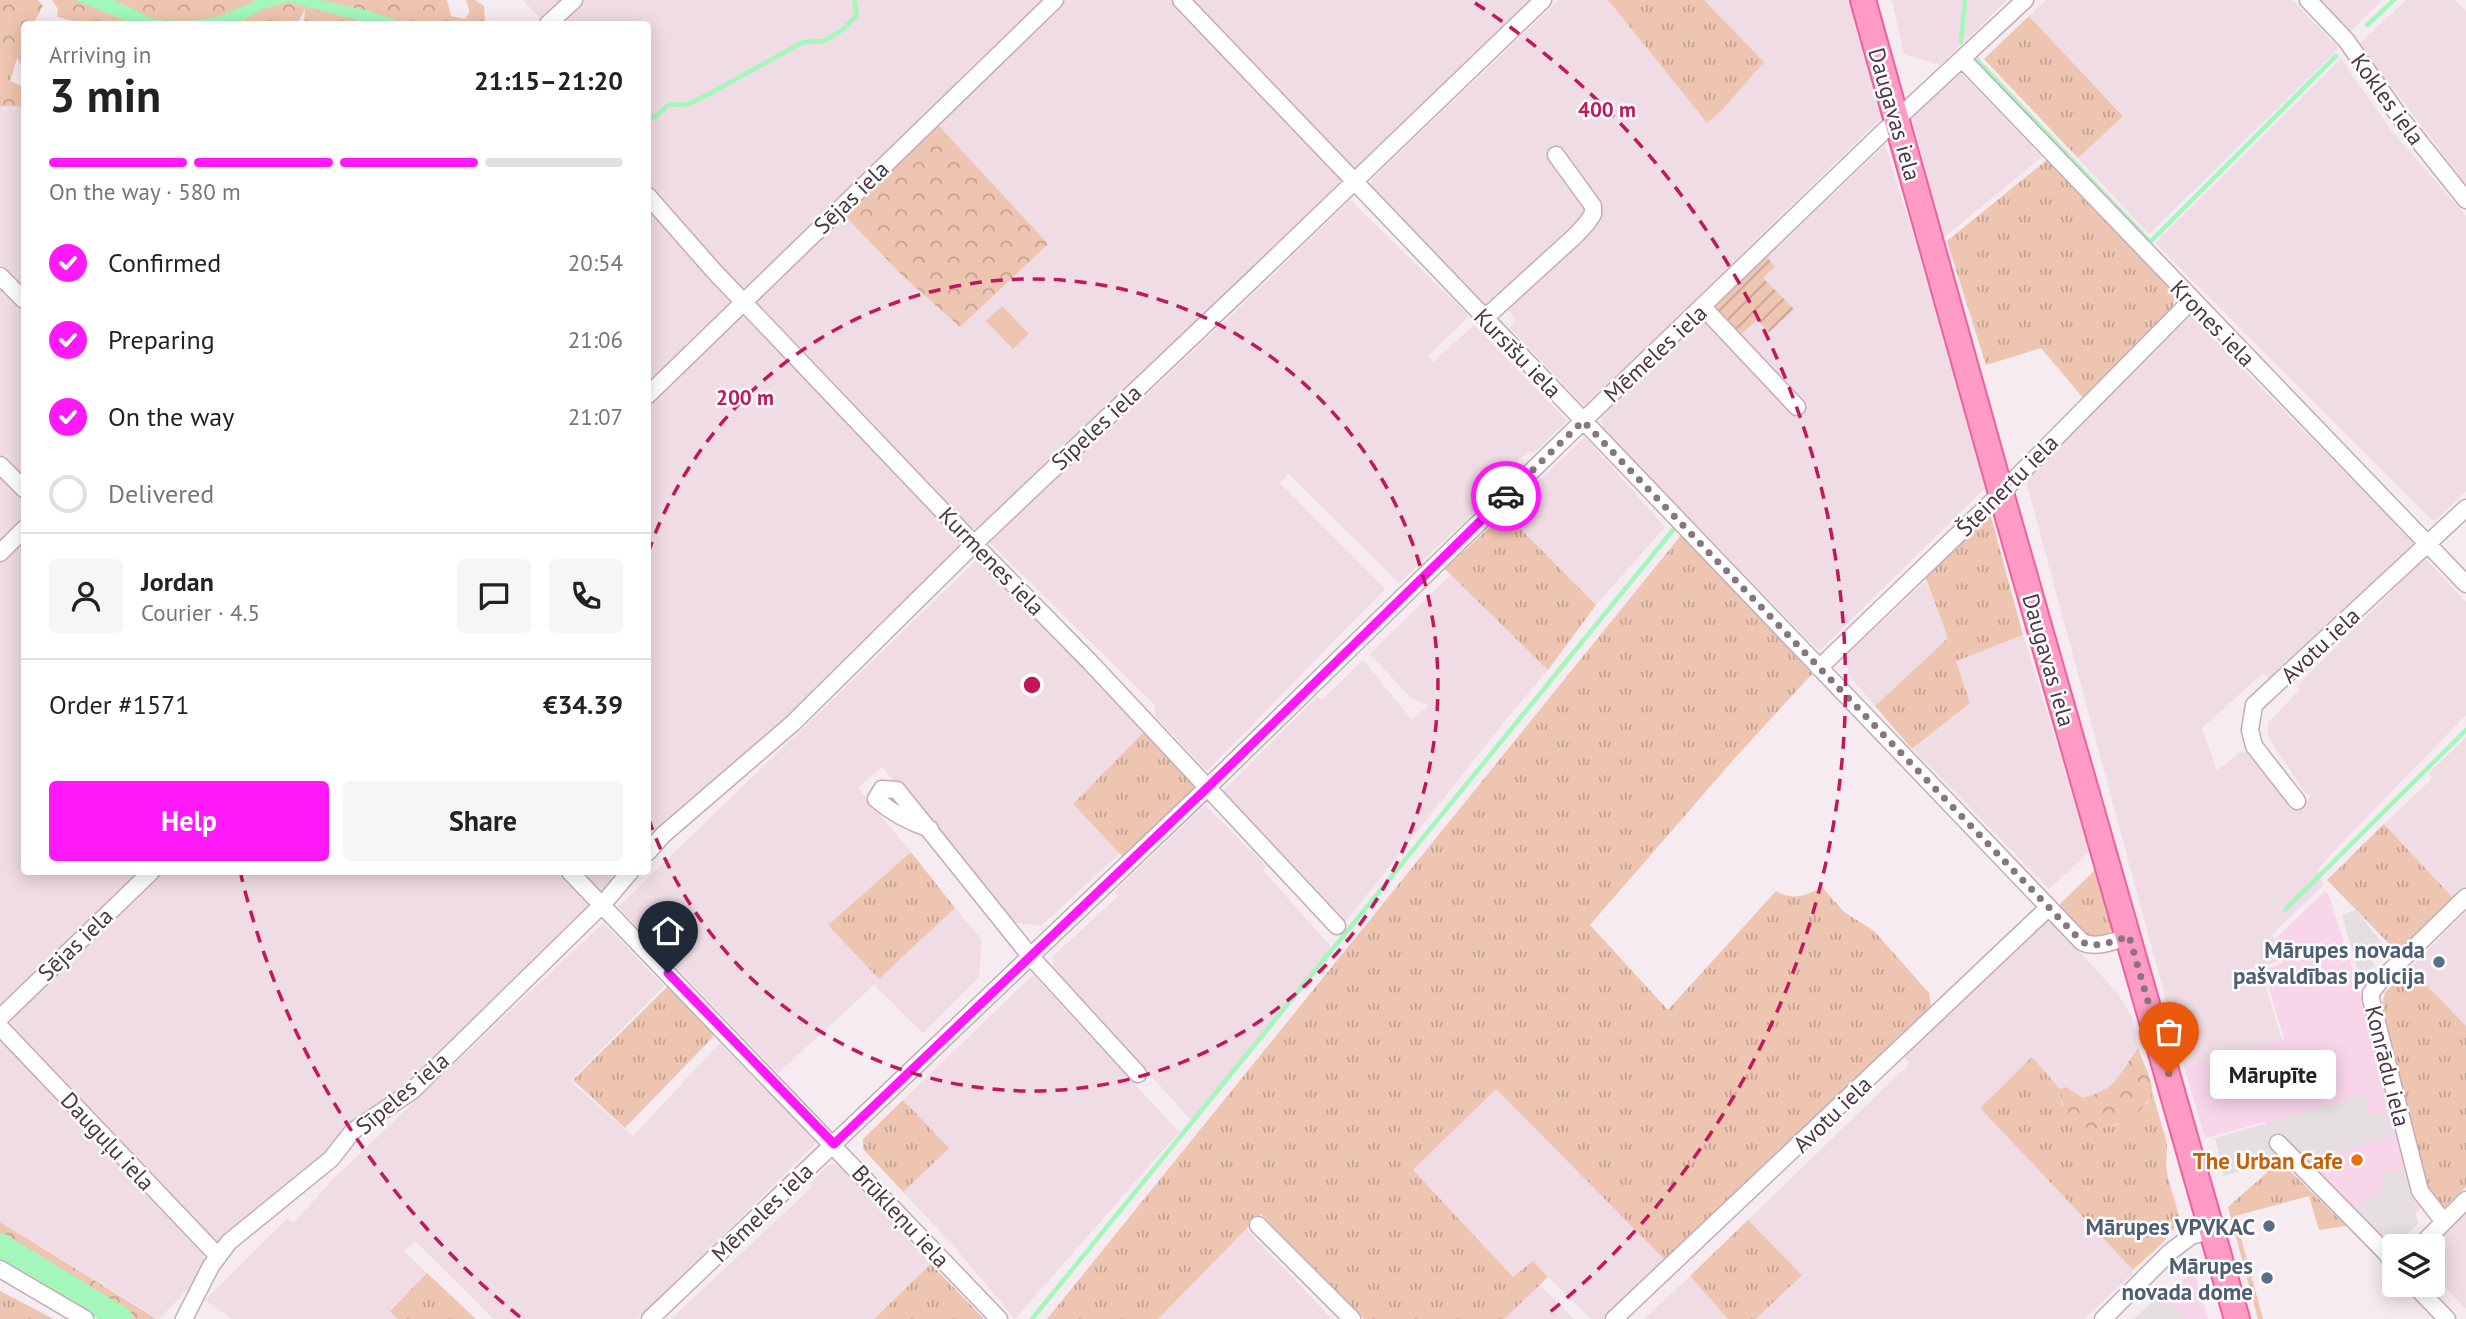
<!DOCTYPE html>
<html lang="en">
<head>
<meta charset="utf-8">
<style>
	:root { --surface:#fff; --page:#f6f6f6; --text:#222; --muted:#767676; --line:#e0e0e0; --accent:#ff19f8 }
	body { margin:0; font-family:"PT Sans",sans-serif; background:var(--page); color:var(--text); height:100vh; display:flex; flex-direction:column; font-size:26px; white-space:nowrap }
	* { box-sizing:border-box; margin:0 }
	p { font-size:23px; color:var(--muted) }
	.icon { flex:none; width:38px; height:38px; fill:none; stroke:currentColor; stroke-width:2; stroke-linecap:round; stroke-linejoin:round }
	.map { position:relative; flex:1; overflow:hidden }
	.side { position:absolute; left:21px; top:21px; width:630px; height:854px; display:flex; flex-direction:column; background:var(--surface); border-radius:7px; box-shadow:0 4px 18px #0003 }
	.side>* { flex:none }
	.buttons { position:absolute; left:2382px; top:1234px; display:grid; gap:14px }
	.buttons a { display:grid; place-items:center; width:63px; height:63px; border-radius:7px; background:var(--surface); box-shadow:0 4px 18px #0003; font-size:35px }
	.pin { position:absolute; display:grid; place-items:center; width:60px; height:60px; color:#fff; margin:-72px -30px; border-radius:50% 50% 50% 0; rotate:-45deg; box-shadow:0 0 7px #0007 }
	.pin .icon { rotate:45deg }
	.courier { position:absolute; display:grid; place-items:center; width:70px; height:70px; margin:-35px; border:5px solid #ff19f8; border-radius:50%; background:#fff; color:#222; box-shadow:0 2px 9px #0007 }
	.bubble { position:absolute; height:49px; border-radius:7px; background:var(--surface); box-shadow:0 4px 18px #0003; font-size:23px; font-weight:700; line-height:49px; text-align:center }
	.head em { font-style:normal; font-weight:700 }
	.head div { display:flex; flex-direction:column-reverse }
	.head { display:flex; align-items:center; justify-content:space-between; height:119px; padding:0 28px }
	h1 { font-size:46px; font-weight:700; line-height:52px }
	.bar { display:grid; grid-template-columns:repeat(4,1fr); gap:10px 7px; align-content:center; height:84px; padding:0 28px }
	.bar i { height:9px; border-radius:5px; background:var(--line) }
	.bar .active { background:var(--accent) }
	.bar p { grid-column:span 4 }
	.line { display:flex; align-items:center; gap:18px; padding:0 28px; border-top:2px solid var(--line) }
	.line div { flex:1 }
	.round { display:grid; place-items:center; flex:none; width:74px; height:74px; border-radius:7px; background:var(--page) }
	ol { padding:0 28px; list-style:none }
	li { display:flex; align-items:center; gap:21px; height:77px }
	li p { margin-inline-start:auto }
	li .icon { padding:7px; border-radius:50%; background:var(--accent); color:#fff; stroke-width:4 }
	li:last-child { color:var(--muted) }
	li i { width:38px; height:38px; border:4px solid var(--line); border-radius:50% }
	.button { display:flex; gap:14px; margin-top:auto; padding:14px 28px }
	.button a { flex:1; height:80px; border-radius:7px; background:var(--accent); color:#fff; font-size:28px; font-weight:700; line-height:80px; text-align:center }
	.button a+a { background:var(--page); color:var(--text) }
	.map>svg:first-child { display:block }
</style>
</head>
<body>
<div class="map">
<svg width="2466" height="1319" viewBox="0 0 2466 1319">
	<defs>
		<pattern id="grass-tufts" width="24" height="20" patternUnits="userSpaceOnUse" patternTransform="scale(1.75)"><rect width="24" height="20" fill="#eec5b0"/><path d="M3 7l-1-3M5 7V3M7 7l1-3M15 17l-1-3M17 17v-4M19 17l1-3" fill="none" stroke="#c3a191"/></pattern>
		<pattern id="forest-crowns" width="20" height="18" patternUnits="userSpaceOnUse" patternTransform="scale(1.75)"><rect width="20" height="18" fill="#eec5b0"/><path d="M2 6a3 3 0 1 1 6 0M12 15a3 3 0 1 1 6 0" fill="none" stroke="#c3a191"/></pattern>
		<pattern id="garden-furrows" width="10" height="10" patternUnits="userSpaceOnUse" patternTransform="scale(1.75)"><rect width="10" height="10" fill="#eec5b0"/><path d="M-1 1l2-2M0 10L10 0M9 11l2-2" fill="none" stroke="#c3a191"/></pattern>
	</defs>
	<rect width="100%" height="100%" fill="#f6ebf0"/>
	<!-- residential -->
	<path fill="#efdce4" d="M523,0H564L542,21Z
		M582,0H1048L744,293L648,193V24H556Z
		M1060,0H1173L1341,180L1204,318L981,529L969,528L750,304Z
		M1187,0H1534L1356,173Z
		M1559,0H1608L1707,123L1764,62L1704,0H1849L1882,117L1585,407L1510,328L1516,320L1507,309L1589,233L1580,221L1488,308L1473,293L1469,296L1371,186L1372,179Z
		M1892,0H2007L1940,65L1904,54Z
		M2046,0H2292L2339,48L2149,234L2078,158L2123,115L2029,16Z
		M2317,0H2382L2349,33Z
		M2406,0H2455L2466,11V184L2359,44Z
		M2341,59L2391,130L2466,216V491L2434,522L2155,243Z
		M1961,73L2042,157L1943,238L1912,116Z
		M24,92V292L0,264V93Z
		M1885,145L1935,306L1985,488L1819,651L1603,429L1602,416L1701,318L1796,415L1805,405L1713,308Z
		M1350,200L1469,316L1428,356L1433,362L1474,325L1567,421L1534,453L1529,451L1477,495L1485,502L1399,583L1288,473L1280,483L1385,589L1207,771L1156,717L1154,704L989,542L1234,313Z
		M648,205L735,301L648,386Z
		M0,281L24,306V485L0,461Z
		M745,309L967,545L769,740L648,846V402Z
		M2191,316L2414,543L2269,679L2263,673L2202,728L2217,771L2240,752L2252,751L2291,809L2302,807L2312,794L2305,793L2268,737V723L2300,689L2297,686L2425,558L2466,602V715L2329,856L2317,871L2324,885L2272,934L2281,960L2260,968L2282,1040L2184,1067L2025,477Z
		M1585,437L1665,527L1596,605L1505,513Z
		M0,468L24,493V521L0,545Z
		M24,538V872H142L0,1006V561Z
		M980,557L1145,731L1073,804L1120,853L1041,926L1016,923L882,767L858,788L911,852L829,924L879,979L955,908L982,940L979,977L923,1033L874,985L778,1073L618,907Z
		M1451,574L1548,670L1508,717L1343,925L1222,792L1317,697L1322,700L1363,660L1412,720L1419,714L1428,705L1411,698L1370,654Z
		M1926,581L1948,638L1875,706L1848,675V653Z
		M2023,635L2090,851L2049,889L1913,749L1970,703L1956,661Z
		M2466,737V886L2453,898L2384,824L2433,778L2429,773Z
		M1205,805L1266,866L1263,870L1332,948L1193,1122L1053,968V956L1116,898L1118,896L1114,892Z
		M157,872H564L595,905L403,1092L228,1239L216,1241L208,1239L9,1026L16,1011Z
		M575,872H625L605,897Z
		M2466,912V1026L2410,968Z
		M2046,921H2050L2116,991L2132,1017L2138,1048L2126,1063L2117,1082L2102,1093L2083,1098L2066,1087L2060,1089L2032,1057L1980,1108L2133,1270L2132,1274L2084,1319H1756L1802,1275L1748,1220L1910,1063L1904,1057Z
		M603,923L664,986L570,1081L633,1136L720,1043L817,1142L638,1319H494L415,1241L404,1251L427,1273L390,1310L398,1319H232L205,1300L287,1219L294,1223L332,1180Z
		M1033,975L1179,1132L1015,1319L952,1244L903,1192L948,1148L903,1100Z
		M0,1038L203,1250L205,1264L200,1277L159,1319L0,1222Z
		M1496,1089L1669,1264L1606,1319H1591L1533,1262L1513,1277L1413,1170Z
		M830,1164L839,1166L931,1264L874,1319H671L813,1186L810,1184Z
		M2466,1212V1309L2433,1275L2432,1246H2431Z
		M1246,1229L1332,1319H1158Z
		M1690,1276L1728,1319H1644Z
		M1539,1284L1574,1319H1504Z"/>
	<!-- commercial -->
	<path fill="#f9d5e9" d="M2325,891L2329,896L2367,1014L2413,1195L2422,1206L2389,1243L2265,1122L2205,1138L2184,1067L2284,1039L2264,970L2283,963L2275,939Z
		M2194,1272L2208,1319H2134L2155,1299Z"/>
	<!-- grass -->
	<path fill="url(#grass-tufts)" d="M0,0L24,24V33L10,83L0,93Z
		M1608,0H1704L1764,62L1722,110L1707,123Z
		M2029,16L2123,116L2078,158L1984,59Z
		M2048,159L2173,289L2174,301L2170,316L2084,399L2041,348L1986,365L1947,241Z
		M1505,513L1596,605L1548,670L1445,569Z
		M1990,513L2023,635L1956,661L1970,703L1912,749L1875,706L1948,638L1925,576Z
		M1682,534L1812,674L1734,759L1590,925L1668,1010L1776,891C1794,901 1804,896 1822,887L1844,912L1874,931L1929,993L1932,1012L1669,1264L1496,1089L1413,1170L1513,1277L1533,1261L1548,1277L1504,1319H1364L1261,1214L1158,1319H1047Z
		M1145,731L1192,781L1194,793L1125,859L1073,804Z
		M2384,824L2453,898L2398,953L2327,880Z
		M911,852L955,908L879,979L828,925Z
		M2095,870L2113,929C2093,948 2067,926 2059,905Z
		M2410,968L2466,1026V1187L2443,1209L2430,1203L2382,1005L2385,992Z
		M670,984L710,1024L713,1037L625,1128L573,1080Z
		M2032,1057L2060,1089L2062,1105L2115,1126L2148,1103L2152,1091L2167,1144L2166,1166L2168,1178L2179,1215C2178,1234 2146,1257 2133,1270L1980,1108Z
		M903,1100L949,1148L903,1192L863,1149V1139Z
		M2284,1165L2346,1226L2319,1230L2309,1196L2235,1216L2263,1319H2258L2228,1207L2271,1169Z
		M1748,1220L1802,1275L1756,1319H1728L1690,1276Z
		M931,1264L984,1319H874Z
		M427,1273L476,1319H398L390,1311Z
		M0,1291L54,1319H0Z"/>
	<!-- forest -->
	<path fill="url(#forest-crowns)" d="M0,0H38L43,6L33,24H24V38L20,45L24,46V72L17,57L0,51Z
		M52,0H447L451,16L465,19L470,11L466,0H475L484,6L485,21L495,24H304L305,9L297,24H87L57,17L58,9Z
		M0,75L24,88V109L18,106H0Z
		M939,126L1048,244L960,327L903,276L845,216Z
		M2138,1048C2142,1061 2151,1076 2152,1089C2154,1115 2066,1163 2060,1089L2066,1087L2083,1098C2120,1088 2117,1075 2138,1048Z
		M0,1222L157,1319H101L0,1257Z"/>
	<!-- garden -->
	<path fill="url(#garden-furrows)" d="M1767,257L1775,266L1763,278L1794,309L1769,332L1757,320L1739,336L1713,308Z"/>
	<!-- pitch -->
	<path fill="#eec5b0" d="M1002,306L1029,334L1013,349L986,321Z"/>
	<!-- parking -->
	<path fill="#e5dfe2" d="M2356,910L2386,948L2372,958L2375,967L2359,975L2342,915Z
		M2369,1094L2366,1107L2370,1115L2385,1112L2392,1136L2309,1160L2307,1152L2224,1176L2215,1138Z
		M2406,1168L2418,1224L2394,1246L2355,1206L2379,1197L2378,1191L2384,1190L2381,1173Z
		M2155,1299L2162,1306L2168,1301L2185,1319H2134Z"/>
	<!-- water -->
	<path fill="#a3f7bb" d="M75,0H114L156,20L188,21L218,17L257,0H320L369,11L407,24H372L288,2L263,9L237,24H133Z"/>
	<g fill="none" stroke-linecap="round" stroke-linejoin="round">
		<!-- stream -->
		<path stroke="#a3f7bb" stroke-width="4.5" d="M2367,25L2394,0
			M1961,42L1965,0
			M1976,59L2150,242L2336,56
			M648,117H655L668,105L689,104L707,95L803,42L824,41L845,28L857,14L854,0
			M2285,910L2466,730
			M1032,1319L1673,530"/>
		<!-- river -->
		<path stroke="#a3f7bb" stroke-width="24" d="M0,1245L121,1319"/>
		<defs>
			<path id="street" d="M1181,0L2082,942C2096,949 2115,941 2129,936
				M2308,0L2346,40L2399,116L2466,200
				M548,24L574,0
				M1963,60L2466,584
				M648,196L713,270L974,544L1090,662L1337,926
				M0,276L24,300
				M1703,307L1797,407
				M1485,318L1575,236L1587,223L1593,214V206L1556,155
				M648,395L1055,0
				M0,465L24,489
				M0,553L24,529
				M1819,668L2001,493L2192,300
				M2297,801L2254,746L2250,730L2254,705L2466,508
				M930,829C909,822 893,814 876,799L882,789L897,790L1031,957L1138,1074
				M648,852L663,835L793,723L974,544L1253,279L1543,0
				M570,872L999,1319
				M0,1018L151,872
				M0,1027L217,1255
				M2278,1143L2386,1253L2394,1264
				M2444,1222L2420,1191L2371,999V993L2380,981L2466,897
				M1258,1225L1352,1319
				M2420,1246L2466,1200
				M0,1269L85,1319
				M2413,1284L2447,1319
				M184,1319L211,1266L229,1242L331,1159L353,1131L412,1091L602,905L630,872
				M650,1319L1207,788L1583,421L1882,133L2025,0
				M1614,1319L2049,907
				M2103,1319L2170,1252L2191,1236L2213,1230"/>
			<path id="primary" d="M1863,0L2001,493L2237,1319"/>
		</defs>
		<!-- street casing -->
		<use href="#street" stroke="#c3acb7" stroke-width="19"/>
		<!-- primary casing -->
		<use href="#primary" stroke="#ef609c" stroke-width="28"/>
		<!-- street -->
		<use href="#street" stroke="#fff" stroke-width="16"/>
		<!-- primary -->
		<use href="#primary" stroke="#ff9bc4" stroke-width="24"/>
	</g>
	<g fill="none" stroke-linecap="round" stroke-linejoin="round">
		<!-- done -->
		<path stroke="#88767f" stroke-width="7" stroke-dasharray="0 12.6" d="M1506,496L1583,421L2082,942C2096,949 2115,941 2129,936L2169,1074"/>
		<!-- route -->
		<path stroke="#ff19f8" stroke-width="9" d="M668,973L834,1144L1207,788L1506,496"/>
	</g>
	<!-- distance rings -->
	<g fill="none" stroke="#c2185b" stroke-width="3.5" stroke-dasharray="12 9">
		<path d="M648 553A406 406 0 1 1 648 817"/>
		<path d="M520 1317A813 813 0 0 1 241 875M1475 3A813 813 0 0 1 1544 1317"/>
	</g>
	<!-- markers -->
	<g fill="#5c6f8a" stroke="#fff" stroke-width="2.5">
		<circle cx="2439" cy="962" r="7"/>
		<circle cx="2269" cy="1226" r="7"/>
		<circle cx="2267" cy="1278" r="7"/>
	</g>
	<circle fill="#e8710a" stroke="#fff" stroke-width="2.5" cx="2357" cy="1160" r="7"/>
	<g text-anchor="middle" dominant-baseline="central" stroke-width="5" stroke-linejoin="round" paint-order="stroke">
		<!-- street labels -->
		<g font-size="23" fill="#4c3742" stroke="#fff">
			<text transform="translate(2388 99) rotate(54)">Kokles iela</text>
			<text transform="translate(1895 114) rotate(74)">Daugavas iela</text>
			<text transform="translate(851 197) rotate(-44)">Sējas iela</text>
			<text transform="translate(2213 323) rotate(46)">Krones iela</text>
			<text transform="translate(1518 353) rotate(46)">Kursīšu iela</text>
			<text transform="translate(1655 353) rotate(-43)">Mēmeles iela</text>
			<text transform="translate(1096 427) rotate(-43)">Sīpeles iela</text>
			<text transform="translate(2007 485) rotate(-45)">Šteinertu iela</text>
			<text transform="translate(992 561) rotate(46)">Kurmenes iela</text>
			<text transform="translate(2320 645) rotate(-43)">Avotu iela</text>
			<text transform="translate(2049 660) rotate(74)">Daugavas iela</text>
			<text transform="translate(75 944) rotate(-44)">Sējas iela</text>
			<text transform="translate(2388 1066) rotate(76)">Konrādu iela</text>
			<text transform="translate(402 1093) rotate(-40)">Sīpeles iela</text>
			<text transform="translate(1832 1114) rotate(-44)">Avotu iela</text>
			<text transform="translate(108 1141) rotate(47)">Dauguļu iela</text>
			<text transform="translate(762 1212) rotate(-44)">Mēmeles iela</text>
			<text transform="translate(901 1216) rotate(47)">Brūkleņu iela</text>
		</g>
		<!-- service labels -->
		<g font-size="23" font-weight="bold" fill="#4e5e75" stroke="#fff" text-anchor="end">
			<text x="2425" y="949">Mārupes novada<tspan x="2425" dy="26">pašvaldības policija</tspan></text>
			<text x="2255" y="1226">Mārupes VPVKAC</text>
			<text x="2253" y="1265">Mārupes<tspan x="2253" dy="26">novada dome</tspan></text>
		</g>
		<!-- food labels -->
		<g font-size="23" font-weight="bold" fill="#c56008" stroke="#fff" text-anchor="end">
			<text x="2343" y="1160">The Urban Cafe</text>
		</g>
	</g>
	<circle cx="1032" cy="685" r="10" fill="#c2185b" stroke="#fff" stroke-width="3.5"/>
	<g font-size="21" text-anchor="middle" font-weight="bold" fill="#c2185b" stroke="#fff" stroke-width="5" stroke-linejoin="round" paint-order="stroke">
		<text x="1607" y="117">400 m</text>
		<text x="745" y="405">200 m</text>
	</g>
</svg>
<div class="buttons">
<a><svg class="icon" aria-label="layers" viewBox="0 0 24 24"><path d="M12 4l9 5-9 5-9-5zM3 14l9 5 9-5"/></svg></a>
</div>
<div class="pin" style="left:2169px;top:1074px;background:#ea580c"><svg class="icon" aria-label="bag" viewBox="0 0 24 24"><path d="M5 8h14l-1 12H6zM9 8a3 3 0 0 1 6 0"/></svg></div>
<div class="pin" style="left:668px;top:973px;background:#1f2937"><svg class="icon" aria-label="home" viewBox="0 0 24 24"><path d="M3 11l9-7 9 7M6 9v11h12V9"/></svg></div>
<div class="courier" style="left:1506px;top:496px"><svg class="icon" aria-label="car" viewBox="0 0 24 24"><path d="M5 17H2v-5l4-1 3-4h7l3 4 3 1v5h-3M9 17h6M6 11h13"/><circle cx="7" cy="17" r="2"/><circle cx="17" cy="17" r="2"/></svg></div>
<div class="bubble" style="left:2210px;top:1050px;width:126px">Mārupīte</div>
<section class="side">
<div class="head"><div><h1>3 min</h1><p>Arriving in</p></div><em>21:15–21:20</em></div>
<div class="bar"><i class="active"></i><i class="active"></i><i class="active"></i><i></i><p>On the way · 580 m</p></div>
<ol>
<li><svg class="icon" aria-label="check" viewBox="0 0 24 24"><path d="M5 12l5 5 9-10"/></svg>Confirmed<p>20:54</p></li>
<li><svg class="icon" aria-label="check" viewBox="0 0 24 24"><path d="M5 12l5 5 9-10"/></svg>Preparing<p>21:06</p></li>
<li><svg class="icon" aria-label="check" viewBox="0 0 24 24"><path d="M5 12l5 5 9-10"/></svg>On the way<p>21:07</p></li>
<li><i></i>Delivered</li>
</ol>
<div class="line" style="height:126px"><a class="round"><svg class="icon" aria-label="person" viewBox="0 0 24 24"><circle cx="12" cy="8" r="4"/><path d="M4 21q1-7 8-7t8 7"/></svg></a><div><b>Jordan</b><p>Courier · 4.5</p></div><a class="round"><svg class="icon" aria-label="chat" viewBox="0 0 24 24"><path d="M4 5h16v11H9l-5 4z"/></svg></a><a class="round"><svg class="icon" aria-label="phone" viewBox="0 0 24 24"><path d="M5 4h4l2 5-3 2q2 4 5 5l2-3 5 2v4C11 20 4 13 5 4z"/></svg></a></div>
<div class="line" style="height:91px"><div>Order #1571</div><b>€34.39</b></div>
<div class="button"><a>Help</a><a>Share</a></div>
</section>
</div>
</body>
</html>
